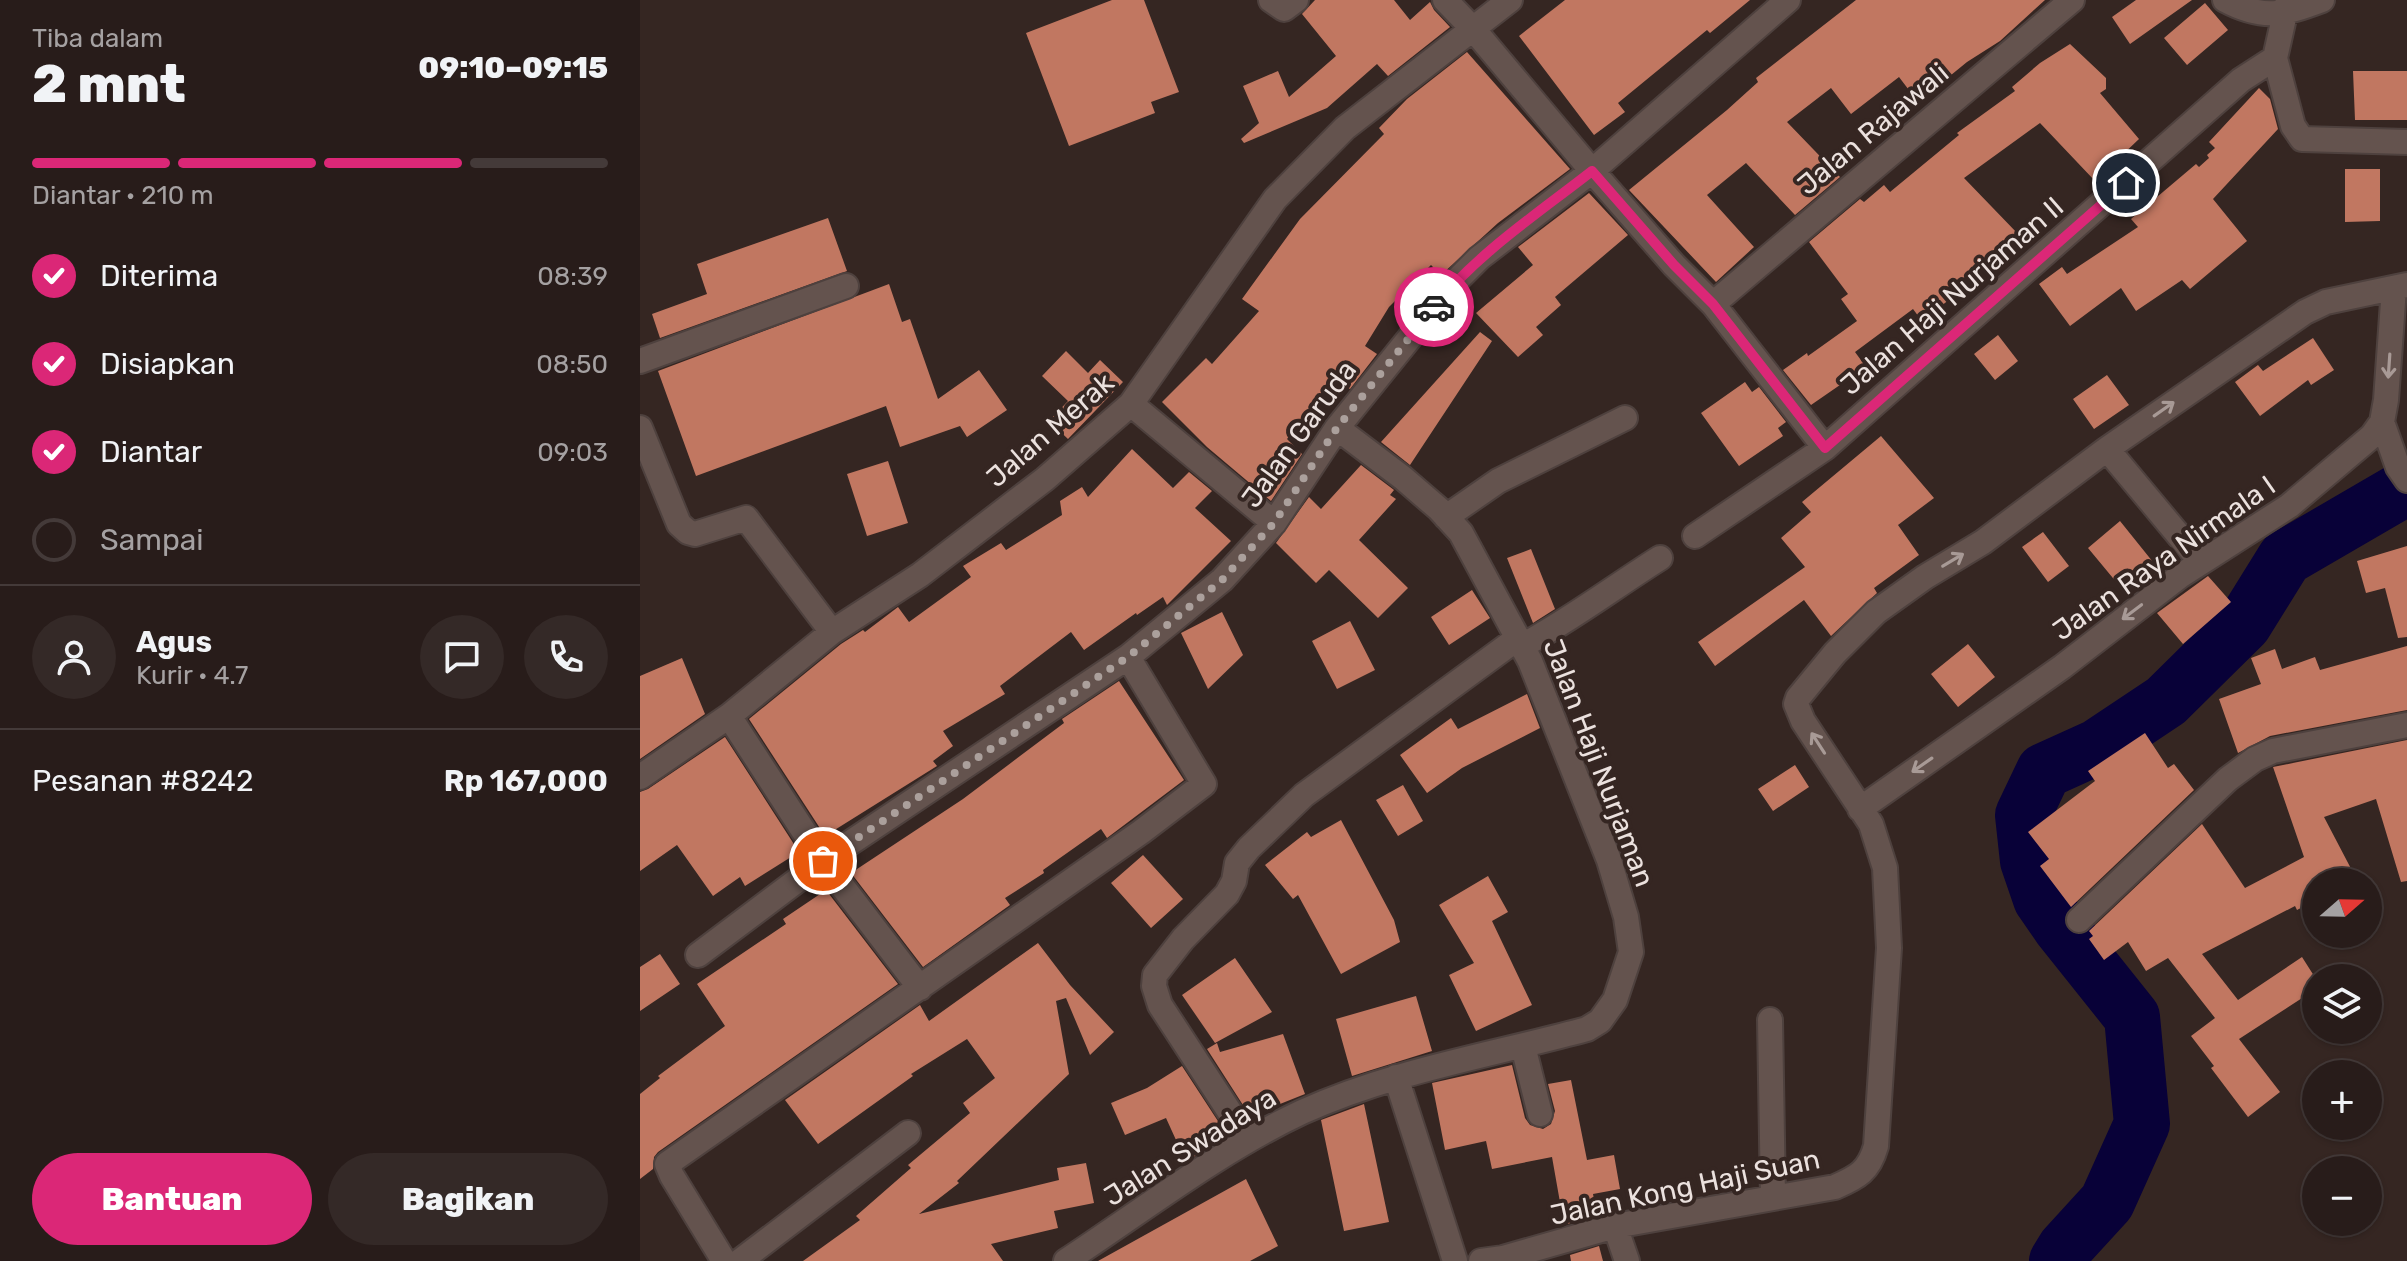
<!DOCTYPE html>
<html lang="id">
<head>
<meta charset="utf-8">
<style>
	:root { --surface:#281c1a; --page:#342927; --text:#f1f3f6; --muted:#a5a1a2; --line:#443a39; --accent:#db2777 }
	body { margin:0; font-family:Rubik,sans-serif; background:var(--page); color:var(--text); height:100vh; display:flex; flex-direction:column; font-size:30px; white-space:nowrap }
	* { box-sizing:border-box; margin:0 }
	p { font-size:26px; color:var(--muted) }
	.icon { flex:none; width:44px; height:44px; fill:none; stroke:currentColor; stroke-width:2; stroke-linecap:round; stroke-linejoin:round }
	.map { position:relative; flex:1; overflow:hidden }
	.panel { display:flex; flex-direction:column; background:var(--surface); width:640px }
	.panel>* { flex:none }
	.needle { width:52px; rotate:70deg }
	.tools { position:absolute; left:1662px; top:868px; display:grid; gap:16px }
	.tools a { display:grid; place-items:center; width:80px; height:80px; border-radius:50%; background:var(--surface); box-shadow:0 2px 6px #0004,0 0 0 2px var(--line); font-size:40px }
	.pin { position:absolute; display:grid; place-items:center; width:68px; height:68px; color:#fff; margin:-34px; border:4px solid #fff; border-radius:50%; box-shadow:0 2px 8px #0007 }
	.courier { position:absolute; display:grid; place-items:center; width:80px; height:80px; margin:-40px; border:6px solid #db2777; border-radius:50%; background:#fff; color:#222; box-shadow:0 2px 10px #0007 }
	.summary em { font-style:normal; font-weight:800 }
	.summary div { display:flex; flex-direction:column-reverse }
	.summary { display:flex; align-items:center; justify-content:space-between; height:136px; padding:0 32px }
	h1 { font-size:52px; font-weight:800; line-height:60px }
	.bar { display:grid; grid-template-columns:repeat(4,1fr); gap:12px 8px; align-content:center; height:96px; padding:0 32px }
	.bar i { height:10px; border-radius:6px; background:var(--line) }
	.bar .selected { background:var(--accent) }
	.bar p { grid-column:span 4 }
	.line { display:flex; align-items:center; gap:20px; padding:0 32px; border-top:2px solid var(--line) }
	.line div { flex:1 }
	.round { display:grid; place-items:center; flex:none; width:84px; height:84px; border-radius:42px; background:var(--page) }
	ol { padding:0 32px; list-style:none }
	li { display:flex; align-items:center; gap:24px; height:88px }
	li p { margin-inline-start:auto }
	li .icon { padding:8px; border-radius:50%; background:var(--accent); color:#fff; stroke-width:4 }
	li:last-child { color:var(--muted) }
	li i { width:44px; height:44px; border:4px solid var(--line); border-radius:50% }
	.primary-button { display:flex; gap:16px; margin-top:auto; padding:16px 32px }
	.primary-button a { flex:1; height:92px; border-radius:48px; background:var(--accent); color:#fff; font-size:32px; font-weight:800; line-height:92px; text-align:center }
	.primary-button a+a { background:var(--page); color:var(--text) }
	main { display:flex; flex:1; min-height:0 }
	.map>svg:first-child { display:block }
</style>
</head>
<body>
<main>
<section class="panel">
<div class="summary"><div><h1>2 mnt</h1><p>Tiba dalam</p></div><em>09:10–09:15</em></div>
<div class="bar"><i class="selected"></i><i class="selected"></i><i class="selected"></i><i></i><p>Diantar · 210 m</p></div>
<ol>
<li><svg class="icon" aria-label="check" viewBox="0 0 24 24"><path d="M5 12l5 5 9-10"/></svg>Diterima<p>08:39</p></li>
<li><svg class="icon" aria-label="check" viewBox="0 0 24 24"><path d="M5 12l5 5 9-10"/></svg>Disiapkan<p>08:50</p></li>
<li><svg class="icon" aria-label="check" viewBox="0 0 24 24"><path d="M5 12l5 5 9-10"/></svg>Diantar<p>09:03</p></li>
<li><i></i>Sampai</li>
</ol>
<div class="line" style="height:144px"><a class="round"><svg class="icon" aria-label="person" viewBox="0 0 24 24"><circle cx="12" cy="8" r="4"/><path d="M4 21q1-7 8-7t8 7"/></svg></a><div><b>Agus</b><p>Kurir · 4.7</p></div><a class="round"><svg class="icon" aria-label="chat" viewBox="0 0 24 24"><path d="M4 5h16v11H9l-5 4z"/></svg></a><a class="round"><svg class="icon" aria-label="phone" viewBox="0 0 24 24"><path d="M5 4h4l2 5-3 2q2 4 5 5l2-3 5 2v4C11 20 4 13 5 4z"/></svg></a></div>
<div class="line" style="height:104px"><div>Pesanan #8242</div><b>Rp 167,000</b></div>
<div class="primary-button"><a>Bantuan</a><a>Bagikan</a></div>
</section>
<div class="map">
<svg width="1767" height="1261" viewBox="0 0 1767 1261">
	<rect width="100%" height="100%" fill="#352622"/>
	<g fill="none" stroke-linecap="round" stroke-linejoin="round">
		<!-- river -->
		<path stroke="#080138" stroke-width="56" d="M1417,1261L1425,1248L1467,1202L1502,1124L1492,1017L1421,928L1401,899L1388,861L1383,815L1404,771L1457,747L1526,701L1604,624L1645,558L1767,487"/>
	</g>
	<!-- building -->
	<path fill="#c17761" d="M472,0H504L539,92L511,102L515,113L429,146L386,33Z
		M675,0H754L770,20L790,2L794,10L810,27L748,76L737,64L687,108L604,143L601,139L619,123L603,86L638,71L649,97L696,56L662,14Z
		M925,0H1110L1070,33L1067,30L978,103L985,112L954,135L879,36Z
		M1216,0H1405L1360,41L1327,62L1278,102L1259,77L1211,114L1191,88L1147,122L1200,177L1155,215L1106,163L1067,195L1114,247L1076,282L989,190L1087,110L1118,82L1116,78Z
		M1496,0H1552L1490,44L1472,17Z
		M1565,3L1588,30L1547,65L1524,38Z
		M1430,44L1466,78V89L1460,93L1499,139L1455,181L1400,123L1324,178L1379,235L1343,270L1307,297L1310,299L1282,321L1273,309L1215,352L1226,367L1171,405L1143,370L1167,353L1168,356L1217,321L1201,299L1208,294L1169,242L1220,199L1224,202L1244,185L1250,192L1319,135L1317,133L1375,91L1372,87L1400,63Z
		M827,52L930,169L858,223L801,275L791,265L749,307L725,346L737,354L710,389L694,379L647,439L662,454L631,501L567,447L522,402L566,358L572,364L619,311L602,299L660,219L744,134L739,128L767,99Z
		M1713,71H1767V120H1715Z
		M1619,88L1630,99L1638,129L1573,199L1607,241L1550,289L1542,280L1496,311L1481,288L1430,326L1399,284L1422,267L1427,274L1498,227L1491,219L1556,164L1559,167L1569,158L1567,155L1575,148L1569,142Z
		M1705,169H1740V221L1705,222Z
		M949,193L988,235L915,297L921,305L896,327L903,335L878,357L836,313L893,265L878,247Z
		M188,218L207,271L20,338L12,314L67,294L57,264Z
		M249,284L262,322L270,319L298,399L339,370L367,410L327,437L320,426L260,447L246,406L56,476L18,371Z
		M840,332L852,341L770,465L741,442Z
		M1358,335L1378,361L1355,380L1334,354Z
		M1673,338L1694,370L1671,385L1668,380L1620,416L1595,382L1618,365L1623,371Z
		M426,351L448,373L460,360L483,382L428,439L409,421L428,401L402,376Z
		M1467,375L1489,405L1454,429L1433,399Z
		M1105,382L1112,392L1119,387L1146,422L1138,428L1143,436L1099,466L1061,413Z
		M1241,436L1294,498L1258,525L1279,555L1234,588L1237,593L1191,636L1164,600L1075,666L1058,642L1165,567L1141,538L1171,512L1162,502Z
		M492,449L533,488L549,472L572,491L555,508L591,541L527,605L523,597L497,615L496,613L444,650L431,632L360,686L365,694L303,731L313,746L293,761L297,766L185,836L109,719L201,644L223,630L225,632L258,607L269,622L331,577L323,566L361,543L366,550L422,515L420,501L442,487L448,497Z
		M248,461L268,523L227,536L207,474Z
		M721,465L754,490L750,495L756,499L719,540L768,588L738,618L689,570L676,583L636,543L669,497L681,509Z
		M1480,521L1521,572L1497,590L1491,582L1482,589L1448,548Z
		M1403,532L1429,566L1408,582L1382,547Z
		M1767,546V637L1758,638L1745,588L1726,593L1717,561Z
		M891,549L915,609L893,623L867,558Z
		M1568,576L1591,602L1543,644L1517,613Z
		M832,590L850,618L809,645L791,617Z
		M582,612L603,655L568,689L541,633Z
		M710,621L735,670L697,689L672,641Z
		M1328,644L1355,677L1318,707L1291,674Z
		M1767,646V710L1630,736L1598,753L1579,699L1621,684L1611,658L1635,649L1642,669L1675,657L1680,670Z
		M42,658L65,714L0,759V676Z
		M479,681L544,780L467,838L461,829L403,870L404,873L365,898L370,905L283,967L211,873L323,799L424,723L422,719Z
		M887,694L900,728L822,768L787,793L760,755L811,718L818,729Z
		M1505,733L1528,768L1534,764L1554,790L1431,907L1400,866L1409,859L1388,832L1455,781L1448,771Z
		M85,737L159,852L105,886L100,877L73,896L37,845L0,871V792L8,789Z
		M1767,740V881L1761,882L1736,799L1684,817L1718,882H1676V900L1657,910L1655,906L1562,954L1598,1000L1662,957L1676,979V989L1599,1039L1640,1092L1608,1117L1571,1068L1574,1066L1551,1036L1575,1018L1528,958L1506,971L1488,942L1464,960L1449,939L1453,936L1449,931L1562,824L1605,888L1664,857L1633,767Z
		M1155,765L1169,787L1133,811L1118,789Z
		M763,785L783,821L758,836L736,800Z
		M701,820L754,920L760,942L701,974L658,895L653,899L625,865L667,832L671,837Z
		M503,855L543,899L511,928L471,883Z
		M848,876L868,912L852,921L892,1005L836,1031L809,975L834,963L799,905Z
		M186,890L258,984L18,1152L14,1157L13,1169L0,1179V1094L20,1078L18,1076L85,1026L57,984L146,924L143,919Z
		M398,943L430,985L474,1032L450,1055L426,998L416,1001L429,1074L317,1181L319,1183L279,1214L419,1180L417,1168L446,1163L454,1203L414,1211L418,1228L351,1244L363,1261H163L220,1220L216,1216L271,1168L268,1165L330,1113L323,1103L355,1078L327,1039L271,1074L273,1076L178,1144L145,1100L280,1005L289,1021Z
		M20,954L40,984L0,1011V967Z
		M595,958L632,1012L575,1043L542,995Z
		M776,996L792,1051L712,1076L696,1019Z
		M643,1034L665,1094L610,1116L567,1049L577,1043L580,1052Z
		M872,1065L885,1118L890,1125L903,1129L911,1124L915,1111L908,1084L931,1080L947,1160L974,1155L980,1189L953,1194L956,1210L948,1211L950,1217L924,1225L912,1157L852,1169L846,1141L805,1150L792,1083Z
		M542,1066L587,1135L546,1162L526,1118L485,1135L471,1103L507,1088Z
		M724,1104L749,1222L704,1231L681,1120Z
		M606,1179L638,1246L610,1261H458Z
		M959,1246L963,1261H931L930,1255Z"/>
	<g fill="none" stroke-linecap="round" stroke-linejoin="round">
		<defs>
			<path id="street" d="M631,0L644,9L656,0
				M805,0L834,30L952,171L1034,265L1073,304L1185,448
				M1585,0C1624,21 1644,14 1682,0
				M1648,0L1635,58L1653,126L1662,139L1767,142
				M1073,304L1432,0
				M0,361L206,286
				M491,404L634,523
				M1742,422L1758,467L1767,480
				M0,428L39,524L48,532L55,534L106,518L192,632
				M1467,449L1561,562
				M806,517L858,481L985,418
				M1055,536L1185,448L1601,80L1635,58
				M882,646C929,621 974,587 1020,558
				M89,716L183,861L280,988
				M0,777L89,716L192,632L280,575L405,479L491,404L635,199L705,128L870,0
				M1220,809L1422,667L1540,576L1649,506L1732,436L1742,422L1746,400L1754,288
				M1439,920L1588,779L1615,759L1633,751L1767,725
				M58,955L183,861L488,657L582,580L634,523L697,428L814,283L839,258L952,171L1148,0
				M1130,1020L1133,1198
				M883,1046L900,1114
				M756,1077L815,1261
				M608,1140L520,1005L514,986L515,975L543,939L587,894L594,881L597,863L609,848L664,795L878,638
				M975,1226L987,1261
				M84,1261L32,1176L27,1164L501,832L564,784L488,657
				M100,1261L268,1133
				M426,1261C502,1211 579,1151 662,1112C752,1071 852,1055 947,1029L960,1021L975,1000L991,952L986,917L969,860L890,661L821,533L799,509L763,478L697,428
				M841,1261L863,1258L975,1226L1195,1187C1218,1177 1229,1171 1236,1146L1249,948L1245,868L1231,824L1163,721L1156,704L1158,698L1195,653L1236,612L1285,577L1343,542L1467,449L1665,312L1686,302L1767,285"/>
		</defs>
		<!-- street casing -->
		<use href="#street" stroke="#4e413e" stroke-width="28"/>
		<!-- street -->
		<use href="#street" stroke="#64534e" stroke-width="24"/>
	</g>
	<!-- one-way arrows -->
	<defs><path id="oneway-shaft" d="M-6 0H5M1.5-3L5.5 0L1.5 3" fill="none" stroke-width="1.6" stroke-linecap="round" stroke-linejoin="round" transform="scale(2)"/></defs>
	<g stroke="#a89a96">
		<use href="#oneway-shaft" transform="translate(1749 366) rotate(94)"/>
		<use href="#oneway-shaft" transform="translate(1524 409) rotate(-35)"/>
		<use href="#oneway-shaft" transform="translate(1313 560) rotate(-31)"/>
		<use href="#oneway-shaft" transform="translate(1492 612) rotate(143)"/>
		<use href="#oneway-shaft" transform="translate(1178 743) rotate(-123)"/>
		<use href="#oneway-shaft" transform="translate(1282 765) rotate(145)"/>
	</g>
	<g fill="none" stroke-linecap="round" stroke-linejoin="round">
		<!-- done -->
		<path stroke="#aba09c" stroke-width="8" stroke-dasharray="0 14.4" d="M183,861L488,657L582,580L634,523L697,428L794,307"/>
		<!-- route -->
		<path stroke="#db2777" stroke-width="10" d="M794,307C838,253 897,214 952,171L1034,265L1073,304L1185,448L1486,183"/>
	</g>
	<g text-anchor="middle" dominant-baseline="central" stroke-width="8" stroke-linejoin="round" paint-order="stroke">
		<!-- street labels -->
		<g font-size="28" fill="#ebe1de" stroke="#352622">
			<text transform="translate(1233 129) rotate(-40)">Jalan Rajawali</text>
			<text transform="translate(1312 296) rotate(-41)">Jalan Haji Nurjaman II</text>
			<text transform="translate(410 430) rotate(-41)">Jalan Merak</text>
			<text transform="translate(659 434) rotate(-54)">Jalan Garuda</text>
			<text transform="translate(1524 558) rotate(-35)">Jalan Raya Nirmala I</text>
			<text transform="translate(959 763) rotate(69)">Jalan Haji Nurjaman</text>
			<text transform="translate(550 1147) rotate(-32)">Jalan Swadaya</text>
			<text transform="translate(1045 1187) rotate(-12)">Jalan Kong Haji Suan</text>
		</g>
	</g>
</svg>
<div class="tools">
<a><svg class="needle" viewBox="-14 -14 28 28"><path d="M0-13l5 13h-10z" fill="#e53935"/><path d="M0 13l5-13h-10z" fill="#a5a1a2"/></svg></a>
<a><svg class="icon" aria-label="layers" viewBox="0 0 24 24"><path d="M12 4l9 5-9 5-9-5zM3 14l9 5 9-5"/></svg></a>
<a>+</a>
<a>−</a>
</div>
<div class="pin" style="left:183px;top:861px;background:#ea580c"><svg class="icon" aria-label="bag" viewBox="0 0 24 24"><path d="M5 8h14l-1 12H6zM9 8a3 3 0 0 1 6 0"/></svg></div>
<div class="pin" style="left:1486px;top:183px;background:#1f2937"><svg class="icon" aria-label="home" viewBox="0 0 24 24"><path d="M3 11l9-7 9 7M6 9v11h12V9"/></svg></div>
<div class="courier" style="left:794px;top:307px"><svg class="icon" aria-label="car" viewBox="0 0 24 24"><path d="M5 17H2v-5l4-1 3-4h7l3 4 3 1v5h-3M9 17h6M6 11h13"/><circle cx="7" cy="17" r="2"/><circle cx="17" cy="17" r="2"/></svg></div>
</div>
</main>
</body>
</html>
